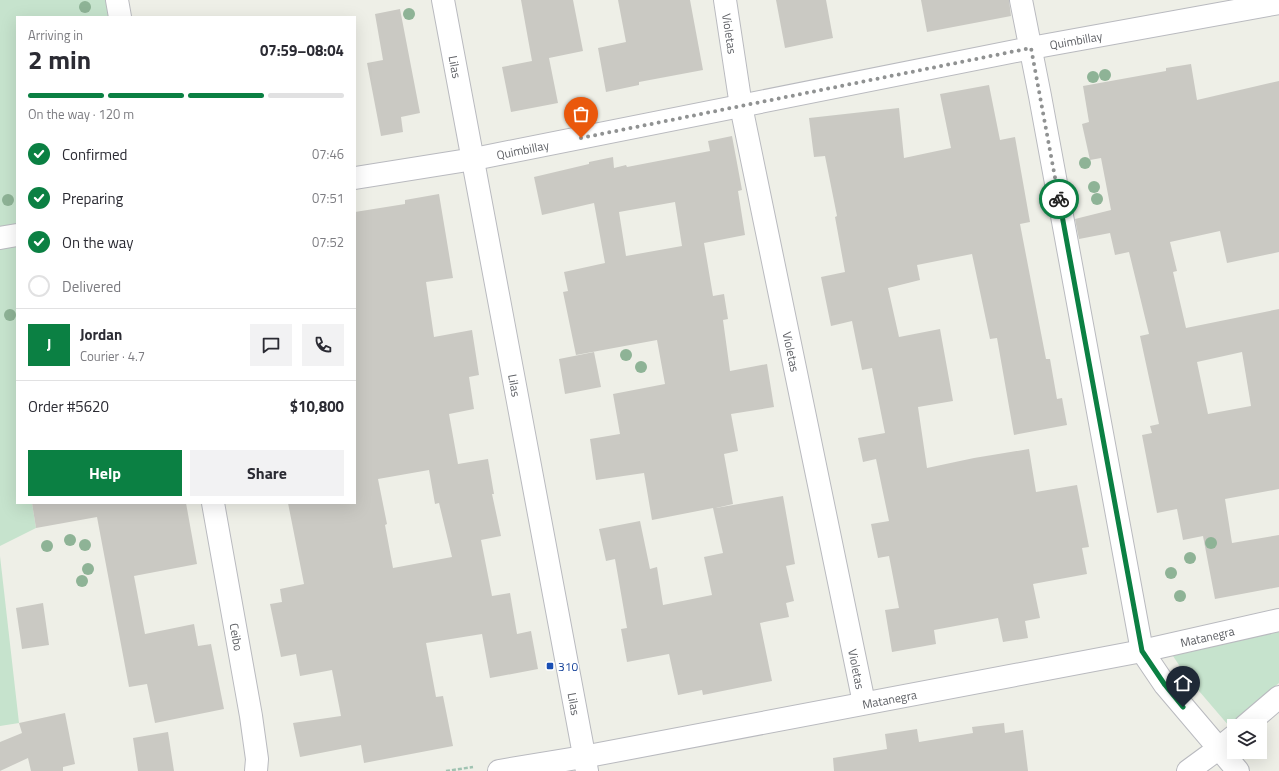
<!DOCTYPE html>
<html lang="en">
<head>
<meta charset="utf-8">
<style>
	:root { --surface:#fff; --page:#f2f2f3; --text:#2b2b33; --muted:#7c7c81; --line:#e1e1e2; --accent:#0b8043 }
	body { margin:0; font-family:"Titillium Web",sans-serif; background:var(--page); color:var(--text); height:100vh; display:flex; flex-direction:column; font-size:15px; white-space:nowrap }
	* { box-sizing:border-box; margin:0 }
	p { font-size:13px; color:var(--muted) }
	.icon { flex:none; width:22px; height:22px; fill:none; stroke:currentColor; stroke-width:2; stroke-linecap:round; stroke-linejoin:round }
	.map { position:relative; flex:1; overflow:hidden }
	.sheet { position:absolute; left:16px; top:16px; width:340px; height:488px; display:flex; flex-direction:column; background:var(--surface); border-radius:0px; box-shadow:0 4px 16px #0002 }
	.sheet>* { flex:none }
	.tools { position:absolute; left:1227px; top:719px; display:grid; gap:8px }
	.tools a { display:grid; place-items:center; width:40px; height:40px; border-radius:0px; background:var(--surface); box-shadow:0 4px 16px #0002; font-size:20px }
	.pin { position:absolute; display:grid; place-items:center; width:34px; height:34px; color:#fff; margin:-41px -17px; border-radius:50% 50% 50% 0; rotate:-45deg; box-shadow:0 0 4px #0007 }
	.pin .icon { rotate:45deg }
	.courier { position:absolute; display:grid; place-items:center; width:40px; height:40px; margin:-20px; border:3px solid #0b8043; border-radius:50%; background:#fff; color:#222; box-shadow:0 1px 5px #0007 }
	.summary em { font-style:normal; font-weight:700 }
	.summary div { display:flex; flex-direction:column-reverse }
	.summary { display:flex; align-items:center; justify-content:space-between; height:68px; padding:0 12px }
	h1 { font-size:26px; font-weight:700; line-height:30px }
	.bar { display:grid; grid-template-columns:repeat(4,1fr); gap:6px 4px; align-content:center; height:48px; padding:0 12px }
	.bar i { height:5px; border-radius:3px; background:var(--line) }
	.bar .on { background:var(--accent) }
	.bar p { grid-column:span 4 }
	.line { display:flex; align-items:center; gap:10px; padding:0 12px; border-top:1px solid var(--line) }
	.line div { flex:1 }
	.round { display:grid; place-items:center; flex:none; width:42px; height:42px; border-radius:0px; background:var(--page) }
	ol { padding:0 12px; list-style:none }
	li { display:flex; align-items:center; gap:12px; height:44px }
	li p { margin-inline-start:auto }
	li .icon { padding:4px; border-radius:50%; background:var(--accent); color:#fff; stroke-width:4 }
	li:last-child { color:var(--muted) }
	li i { width:22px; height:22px; border:2px solid var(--line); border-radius:50% }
	.cta { display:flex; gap:8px; margin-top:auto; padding:8px 12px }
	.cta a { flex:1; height:46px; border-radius:0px; background:var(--accent); color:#fff; font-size:16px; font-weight:700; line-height:46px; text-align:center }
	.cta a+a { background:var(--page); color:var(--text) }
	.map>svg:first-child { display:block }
</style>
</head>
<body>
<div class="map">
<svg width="1279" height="771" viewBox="0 0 1279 771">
	<rect width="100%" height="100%" fill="#eeefe7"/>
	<!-- green -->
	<path fill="#c6e3cd" d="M0,0H117L120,17H17V503H32L36,528L0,546Z
		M0,556L19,723L0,726Z
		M1279,625V683L1229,726L1187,677L1169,650Z"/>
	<!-- building -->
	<path fill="#cac9c3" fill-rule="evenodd" d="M521,0H573L583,51L549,58L558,103L511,112L502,67L532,61Z
		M618,0H690L703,70L639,82V85L606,92L598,48L626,42Z
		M776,0H826L833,38L785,48Z
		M921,0H1009L1011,16L927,32Z
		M400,9L420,113L401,117L403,132L381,136L367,63L383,60L375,14Z
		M1191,64L1197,100L1279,81V252L1227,263L1220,231L1170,242L1177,271L1173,272L1186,328L1279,309V489L1225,499L1232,543L1279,535V587L1215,599L1203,536L1183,540L1177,509L1157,513L1142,435L1152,433L1150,426L1159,424L1140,336L1149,334L1129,252L1115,255L1110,233L1079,239L1075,219L1111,210L1101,158L1090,160L1082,124L1089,122L1083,86L1166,71V68ZM1242,352L1251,406L1208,414L1197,362Z
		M989,85L1000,140L1015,137L1030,222L1020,224L1046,359H1050L1057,399L1062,398L1067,425L1014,435L997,338L990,339L972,254L917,265L920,280L888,288L899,337L940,329L953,401L918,407L927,468L974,458L1029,449L1036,492L1077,485L1089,547L1082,548L1087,574L1033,584L1040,618L1025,621L1028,638L1003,642L998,618L934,630L936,644L892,652L885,610L899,608L889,556L878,558L871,524L889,521L876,459L863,462L858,438L885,433L872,368L862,370L852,321L831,326L821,277L845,272L835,217L837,216L825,156L814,157L809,118L899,108L904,158L951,148L940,94Z
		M732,136L742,190L738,191L745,235L704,243L713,296L724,294L728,319L723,320L730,371L767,364L774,407L731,414L738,451L724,454L733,504L716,508L783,496L795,564L786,566L794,601L786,603L789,617L760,623L772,681L703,695L702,690L678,695L669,654L627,662L621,629L627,628L615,559L606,561L599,529L640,521L650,569L657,567L663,605L712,595L704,557L723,553L713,508L652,520L644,473L596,480L590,439L620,434L613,394L665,384L657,340L576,355L563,292L568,291L564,272L605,263L594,203L542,215L534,177L589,164V162L613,157L614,168L626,165L627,167L710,151L708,141ZM675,202L682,246L626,256L619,212Z
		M439,194L453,278L426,282L434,337L472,330L479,375L469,377L474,409L449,414L458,464L488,459L494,494H492L501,536L481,540L492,596L510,593L517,634L531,631L538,669L490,678L482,634L426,643L436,697L443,696L453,746L364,763L361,745L300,757L293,723L341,716L332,670L300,676L296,654L281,657L270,604L282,602L280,589L304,584L288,503H355V212L405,204V200ZM429,470L435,504L439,503L452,557L393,568L385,525L387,524L378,479Z
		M594,352L601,387L565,394L559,359Z
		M32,503H186L197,564L134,576L145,634L194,624L198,646L211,644L224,709L155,723L147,684L129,687L97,517L36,528Z
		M43,603L49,645L22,649L16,608Z
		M65,713L75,764L63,767V771H31L28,758L0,771V742L22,733L19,723Z
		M1004,723L1005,733L1023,730L1028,771H834L833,758L887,749L885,734L917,729L919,742L973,733L972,727Z
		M168,732L174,771H138L133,738Z"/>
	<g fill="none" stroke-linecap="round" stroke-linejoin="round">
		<defs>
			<g id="minor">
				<path d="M117,0L120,17"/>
				<path id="s1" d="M443,0L587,771"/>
				<path id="s2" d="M725,0L741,106L864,703"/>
				<path d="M1021,0L1040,96L1142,651L1165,685L1238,771"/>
				<path id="s3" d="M355,178L474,159L1031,48L1279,3"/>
				<path d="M0,238L17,235"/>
				<path id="s4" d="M213,503L251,716L257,759L256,771"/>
				<path d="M1245,726L1279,697"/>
				<path id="s5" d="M499,771L583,757L1142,651L1279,620"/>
				<path d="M1188,771L1218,749L1234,736"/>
			</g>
		</defs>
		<!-- minor casing -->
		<use href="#minor" stroke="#b9babf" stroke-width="24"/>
		<!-- path -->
		<path stroke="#a0c3b2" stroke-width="2.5" stroke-dasharray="4 2" stroke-linecap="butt" d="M446,771L473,767"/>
		<!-- minor -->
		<use href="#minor" stroke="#fff" stroke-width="22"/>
	</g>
	<!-- trees -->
	<g fill="#8eb396">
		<circle cx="85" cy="7" r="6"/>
		<circle cx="409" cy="14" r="6"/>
		<circle cx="1105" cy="75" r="6"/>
		<circle cx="1093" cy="77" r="6"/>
		<circle cx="1085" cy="163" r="6"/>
		<circle cx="1094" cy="187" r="6"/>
		<circle cx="1097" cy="199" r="6"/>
		<circle cx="8" cy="200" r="6"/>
		<circle cx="10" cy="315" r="6"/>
		<circle cx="626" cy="355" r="6"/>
		<circle cx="641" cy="367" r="6"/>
		<circle cx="70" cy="540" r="6"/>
		<circle cx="1211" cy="543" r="6"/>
		<circle cx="85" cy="545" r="6"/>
		<circle cx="47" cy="546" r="6"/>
		<circle cx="1190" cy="558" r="6"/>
		<circle cx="88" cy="569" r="6"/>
		<circle cx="1171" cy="573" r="6"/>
		<circle cx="82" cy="581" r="6"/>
		<circle cx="1180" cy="596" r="6"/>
	</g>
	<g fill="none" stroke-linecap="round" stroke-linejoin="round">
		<!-- done -->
		<path stroke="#909292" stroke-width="4" stroke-dasharray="0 7.2" d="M581,138L1031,48L1059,199"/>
		<!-- route -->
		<path stroke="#0b8043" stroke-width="5" d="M1059,199L1142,651L1165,685L1183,707"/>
	</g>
	<!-- markers -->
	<rect fill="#1a4fb4" stroke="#fff" stroke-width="1.5" x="546" y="662" width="8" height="8" rx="2"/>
	<g text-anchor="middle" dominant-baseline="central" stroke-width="3" stroke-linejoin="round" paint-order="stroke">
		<!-- street labels -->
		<g font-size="12" fill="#5e6065" stroke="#fff">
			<text stroke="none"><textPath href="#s2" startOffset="34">Violetas</textPath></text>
			<text stroke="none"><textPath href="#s3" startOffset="734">Quimbillay</textPath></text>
			<text stroke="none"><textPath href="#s1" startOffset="68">Lilas</textPath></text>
			<text stroke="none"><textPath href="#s3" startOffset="170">Quimbillay</textPath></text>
			<text stroke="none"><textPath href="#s2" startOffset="358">Violetas</textPath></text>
			<text stroke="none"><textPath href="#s1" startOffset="392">Lilas</textPath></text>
			<text stroke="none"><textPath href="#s5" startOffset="721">Matanegra</textPath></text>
			<text stroke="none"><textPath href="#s4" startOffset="136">Ceibo</textPath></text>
			<text stroke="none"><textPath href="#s2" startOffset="682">Violetas</textPath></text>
			<text stroke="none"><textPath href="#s5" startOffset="397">Matanegra</textPath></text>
			<text stroke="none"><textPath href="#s1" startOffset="716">Lilas</textPath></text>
		</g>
		<!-- transit labels -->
		<g font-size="12" fill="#164399" stroke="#fff" text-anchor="start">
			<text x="558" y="666">310</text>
		</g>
	</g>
</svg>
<div class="tools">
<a><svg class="icon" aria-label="layers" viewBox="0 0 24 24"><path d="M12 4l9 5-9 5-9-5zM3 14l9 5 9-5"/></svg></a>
</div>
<div class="pin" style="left:581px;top:138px;background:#ea580c"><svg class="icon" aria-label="bag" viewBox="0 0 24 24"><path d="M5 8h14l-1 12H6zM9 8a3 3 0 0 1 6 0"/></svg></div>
<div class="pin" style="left:1183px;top:707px;background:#1f2937"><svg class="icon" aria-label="home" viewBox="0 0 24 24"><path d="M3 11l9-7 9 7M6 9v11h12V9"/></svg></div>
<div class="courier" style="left:1059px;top:199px"><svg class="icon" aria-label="bike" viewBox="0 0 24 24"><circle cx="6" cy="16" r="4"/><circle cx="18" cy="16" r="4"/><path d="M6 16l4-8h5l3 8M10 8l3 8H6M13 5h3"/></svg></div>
<section class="sheet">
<div class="summary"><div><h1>2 min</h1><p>Arriving in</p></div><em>07:59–08:04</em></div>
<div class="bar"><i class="on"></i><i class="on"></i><i class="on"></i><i></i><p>On the way · 120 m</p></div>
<ol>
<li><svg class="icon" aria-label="check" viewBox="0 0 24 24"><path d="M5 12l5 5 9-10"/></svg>Confirmed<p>07:46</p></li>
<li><svg class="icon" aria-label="check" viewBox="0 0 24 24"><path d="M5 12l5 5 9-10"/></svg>Preparing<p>07:51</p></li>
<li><svg class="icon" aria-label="check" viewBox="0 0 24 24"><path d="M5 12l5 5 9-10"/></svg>On the way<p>07:52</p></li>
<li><i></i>Delivered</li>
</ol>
<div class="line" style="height:72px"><b class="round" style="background:var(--accent);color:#fff">J</b><div><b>Jordan</b><p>Courier · 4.7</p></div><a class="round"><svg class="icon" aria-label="chat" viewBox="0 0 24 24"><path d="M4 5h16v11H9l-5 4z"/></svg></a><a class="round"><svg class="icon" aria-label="phone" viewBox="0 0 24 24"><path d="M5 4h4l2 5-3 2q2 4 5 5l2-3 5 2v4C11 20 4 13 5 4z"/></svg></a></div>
<div class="line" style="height:52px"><div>Order #5620</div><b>$10,800</b></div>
<div class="cta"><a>Help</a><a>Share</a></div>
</section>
</div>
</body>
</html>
